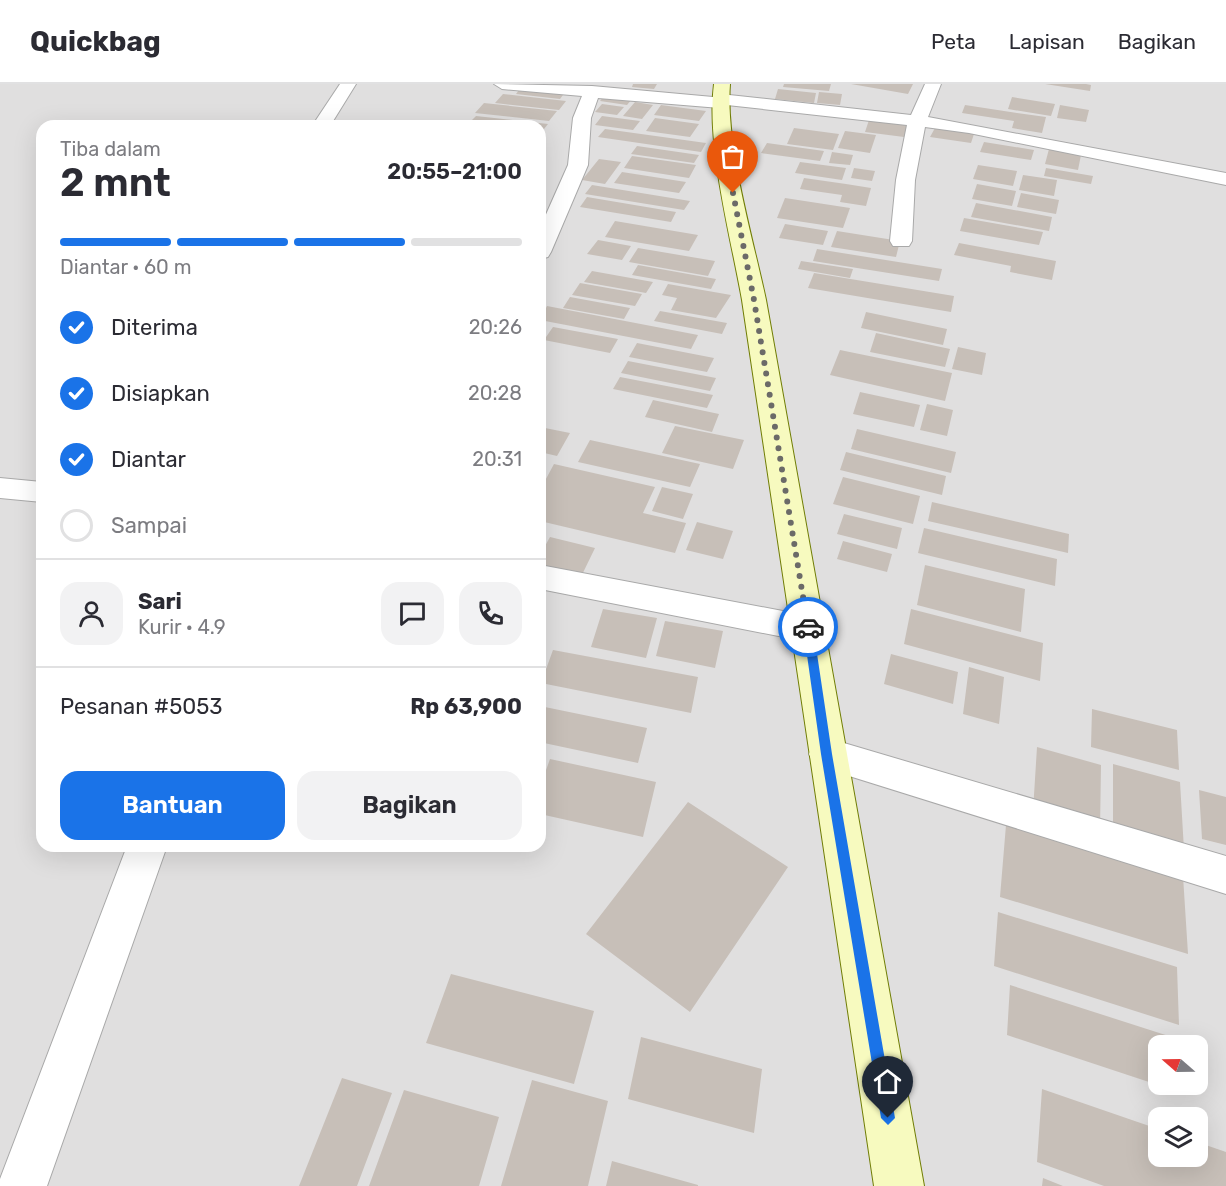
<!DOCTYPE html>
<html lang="id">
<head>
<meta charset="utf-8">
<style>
	:root { --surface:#fff; --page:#f2f2f3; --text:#2b2b33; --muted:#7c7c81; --line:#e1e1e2; --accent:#1a73e8 }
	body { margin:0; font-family:Rubik,sans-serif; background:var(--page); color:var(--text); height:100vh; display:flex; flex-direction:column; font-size:22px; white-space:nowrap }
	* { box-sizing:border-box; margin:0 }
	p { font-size:20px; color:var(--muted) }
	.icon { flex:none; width:33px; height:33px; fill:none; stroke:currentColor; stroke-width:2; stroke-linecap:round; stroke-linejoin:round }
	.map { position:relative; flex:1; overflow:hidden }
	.side { position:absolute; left:36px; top:36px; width:510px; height:732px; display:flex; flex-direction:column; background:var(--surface); border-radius:18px; box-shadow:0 6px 24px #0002 }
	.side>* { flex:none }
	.needle { width:39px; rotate:290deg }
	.tools { position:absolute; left:1148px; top:951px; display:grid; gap:12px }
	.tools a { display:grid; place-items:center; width:60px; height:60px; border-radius:12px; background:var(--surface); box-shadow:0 6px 24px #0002; font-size:30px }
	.pin { position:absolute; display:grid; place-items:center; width:51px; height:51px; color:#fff; margin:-62px -26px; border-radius:50% 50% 50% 0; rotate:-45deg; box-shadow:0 0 6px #0007 }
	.pin .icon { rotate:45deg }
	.courier { position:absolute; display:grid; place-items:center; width:60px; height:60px; margin:-30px; border:4px solid #1a73e8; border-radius:50%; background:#fff; color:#222; box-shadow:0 2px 8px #0007 }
	.overview em { font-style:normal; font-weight:600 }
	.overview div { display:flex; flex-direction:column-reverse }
	.overview { display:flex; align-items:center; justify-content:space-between; height:102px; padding:0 24px }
	h1 { font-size:39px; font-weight:600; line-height:45px }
	.bar { display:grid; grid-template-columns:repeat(4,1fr); gap:9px 6px; align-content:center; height:72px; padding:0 24px }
	.bar i { height:8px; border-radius:4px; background:var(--line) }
	.bar .current { background:var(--accent) }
	.bar p { grid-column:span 4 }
	.line { display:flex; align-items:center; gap:15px; padding:0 24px; border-top:2px solid var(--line) }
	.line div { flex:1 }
	.round { display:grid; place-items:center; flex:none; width:63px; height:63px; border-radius:18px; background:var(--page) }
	ol { padding:0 24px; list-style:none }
	li { display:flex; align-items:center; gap:18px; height:66px }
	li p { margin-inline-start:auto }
	li .icon { padding:6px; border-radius:50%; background:var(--accent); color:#fff; stroke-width:4 }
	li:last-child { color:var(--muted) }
	li i { width:33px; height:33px; border:3px solid var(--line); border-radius:50% }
	.action { display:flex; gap:12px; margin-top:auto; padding:12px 24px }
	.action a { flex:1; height:69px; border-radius:18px; background:var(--accent); color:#fff; font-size:24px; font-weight:600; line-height:69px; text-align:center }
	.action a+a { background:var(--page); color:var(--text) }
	header { display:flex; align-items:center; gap:36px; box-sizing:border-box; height:84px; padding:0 30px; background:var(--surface); border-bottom:2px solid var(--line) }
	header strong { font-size:28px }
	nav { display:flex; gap:33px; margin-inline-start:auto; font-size:21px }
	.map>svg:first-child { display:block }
</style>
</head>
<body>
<header>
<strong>Quickbag</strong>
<nav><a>Peta</a><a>Lapisan</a><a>Bagikan</a></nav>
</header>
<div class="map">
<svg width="1226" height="1102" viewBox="0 0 1226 1102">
	<rect width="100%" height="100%" fill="#f2efe9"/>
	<!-- residential -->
	<path fill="#e0dfdf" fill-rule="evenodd" d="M0,0H1226V1102H0ZM42,42H540V762H42ZM1158,962H1197V1000H1158ZM1158,1034H1197V1072H1158Z"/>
	<!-- building -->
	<path fill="#c7bfb8" d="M633,0H657L654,5L632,3Z
		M784,0H831L829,7L783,3Z
		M851,0H913L908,10Z
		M1045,0H1086L1091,1L1090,7Z
		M522,2L566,7L560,15L516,10Z
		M778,5L816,9L814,19L775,15Z
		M819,8L842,10L840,21L817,19Z
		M503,10L566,17L559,26L495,19Z
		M605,11L632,15L627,21L600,17Z
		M1012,13L1055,20L1051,32L1008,25Z
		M635,18L653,21L642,35L623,32Z
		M484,19L557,27L549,37L475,29Z
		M602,20L624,23L617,31L595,28Z
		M661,21L706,27L699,37L654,31Z
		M965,21L1017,29L1046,33L1042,49L1012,44L1014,37L962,29Z
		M1060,21L1089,26L1086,38L1057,34Z
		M476,32L548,40L540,50V42L467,41Z
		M602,32L640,37L633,46L595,41Z
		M870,33L908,38L904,53L865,48Z
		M655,34L699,40L690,53L646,47Z
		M794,44L839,50L833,66L787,60Z
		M935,44L974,50L971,59L930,53Z
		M605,45L706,59L701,68L598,53Z
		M845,47L876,51L870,69L838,64Z
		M984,58L1034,66L1031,76L980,68Z
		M767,59L824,67L820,77L761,69Z
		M637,62L699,71L694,79L631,70Z
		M1049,65L1081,71L1078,86L1045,80Z
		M832,68L853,71L850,81L829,79Z
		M632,72L696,81L689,94L624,84Z
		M599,75L621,78L605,100L582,96Z
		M800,78L846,84L842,96L795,89Z
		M978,81L1017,87L1013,102L973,95Z
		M854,84L875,87L872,97L851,94Z
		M1046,84L1093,92L1091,100L1044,92Z
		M622,88L686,98L679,109L614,99Z
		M1023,91L1057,96L1054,112L1019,106Z
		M804,94L846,100L871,104L866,122L840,118L842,111L800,105Z
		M977,100L1016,107L1012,122L972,115Z
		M592,101L690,117L684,126L585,110Z
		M1021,109L1059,116L1056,130L1017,123Z
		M587,113L676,128L671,138L580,123Z
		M785,114L850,124L843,144L777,134Z
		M976,119L1052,133L1049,147L971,133Z
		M964,134L1043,148L1039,161L960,147Z
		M615,137L698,151L689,167L605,153Z
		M785,140L828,147L823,161L779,154Z
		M837,147L900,157L896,173L831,163Z
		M598,156L631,162L622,176L587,170Z
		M959,159L1056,177L1052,196L1010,188L1011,182L954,171Z
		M638,164L715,177L708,192L629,178Z
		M817,165L942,185L939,197L813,177Z
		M801,177L853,185L850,194L798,185Z
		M638,181L716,195L711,205L632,191Z
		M592,187L653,198L646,209L584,198Z
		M814,189L954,212L951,228L808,204Z
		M580,199L642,210L635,222L572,211Z
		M668,200L731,211L716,234L671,226L677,214L662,211Z
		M570,213L630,224L624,235L563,224Z
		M547,222L698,251L691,265L540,236Z
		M660,227L727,239L722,250L654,237Z
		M866,228L947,245L943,261L861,244Z
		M553,243L618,255L610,269L544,256Z
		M876,249L950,265L945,283L870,268Z
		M637,259L714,274L707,288L629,273Z
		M958,263L986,269L982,291L952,285Z
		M840,266L952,289L945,317L830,291Z
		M628,277L716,294L710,307L621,289Z
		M620,293L713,311L707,324L613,305Z
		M860,308L920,321L914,343L853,330Z
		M653,316L719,330L712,348L645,333Z
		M927,320L953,326L947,352L920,346Z
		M675,342L744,356L733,385L662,369Z
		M540,343L570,349L557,372L540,368Z
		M857,345L956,368L951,389L851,365Z
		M590,356L700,380L690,403L578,378Z
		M846,368L946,392L942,411L840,386Z
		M554,380L655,403L643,429L686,439L675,469L540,437V406Z
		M843,393L920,412L913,440L833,420Z
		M662,403L693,410L683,435L652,427Z
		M932,418L1069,450L1068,469L928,437Z
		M844,430L902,444L897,465L837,450Z
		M697,438L733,447L723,475L686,466Z
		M924,444L1057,475L1055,502L918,469Z
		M550,453L595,464L578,499L540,489V471Z
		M843,457L892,470L887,488L837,475Z
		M925,481L1025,505L1021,548L917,521Z
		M603,525L657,534L646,574L591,563Z
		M911,525L1043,559L1040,597L904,560Z
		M665,537L723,547L715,584L656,572Z
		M553,566L698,593L691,629L541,599Z
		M891,570L958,588L953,620L884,600Z
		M969,583L1004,593L999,640L963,630Z
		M540,622L647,644L638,679L544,659L540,668Z
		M1092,625L1177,646L1179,686L1091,663Z
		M1037,663L1101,681L1100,746L1033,727Z
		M550,675L656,698L643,753L540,730V703Z
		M1113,680L1180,698L1184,766L1113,746Z
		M1199,706L1226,713V761L1202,755Z
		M688,718L788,783L690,928L586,850Z
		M1006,741L1183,792L1188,870L1000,813Z
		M998,828L1177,883L1179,941L994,882Z
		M451,890L594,927L574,1000L426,959Z
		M1010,901L1178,955V962H1158V1001L1007,951Z
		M641,953L762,985L754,1049L628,1015Z
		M342,994L392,1009L357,1102H299Z
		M532,996L608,1017L588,1102H501Z
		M1159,1000H1180L1181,1008L1159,1001Z
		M1042,1005L1158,1045V1072H1197V1058L1226,1068V1102H1104L1037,1078Z
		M404,1006L499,1033L479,1102H369Z
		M612,1077L698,1101V1102H606Z
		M1043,1094L1063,1102H1042Z"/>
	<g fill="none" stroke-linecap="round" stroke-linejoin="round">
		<defs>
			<path id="street" d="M340,0H356L330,42H312Z
				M494,0L592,2L713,13L720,10L911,31L925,0H941L928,33L1226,89V101L969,49L925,43L915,96L912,157L909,162H893L890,157L896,96L907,41L727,21L720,24L598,14L591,34L588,81L551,168L548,173L540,175V144L568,81L573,34L582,12L502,5Z
				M0,394L42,398V418L0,414Z
				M540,481L809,532L821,536L825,545L821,554L809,558L540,505Z
				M827,654L1226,772V810L814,681L809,670L814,659Z
				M127,762H167L47,1102H0V1095Z"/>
			<path id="secondary" d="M714,0H730C725,61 753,154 766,216L924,1102H874L742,216C731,154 706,61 714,0Z"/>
		</defs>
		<!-- street casing -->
		<use href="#street" stroke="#a9a9a9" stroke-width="2"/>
		<!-- secondary casing -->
		<use href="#secondary" stroke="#707d05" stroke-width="2"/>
		<!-- street -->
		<use href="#street" fill="#fff" fill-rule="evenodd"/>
		<!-- secondary -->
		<use href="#secondary" fill="#f7fabf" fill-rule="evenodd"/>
	</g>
	<!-- route -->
	<path fill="#1a73e8" d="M808,539L813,543L832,670L895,1034L888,1041L881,1034L821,670L803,543Z"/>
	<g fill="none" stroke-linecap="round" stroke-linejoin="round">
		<!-- done -->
		<path stroke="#6b6a68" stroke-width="6" stroke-dasharray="0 10.8" d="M733,109L754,216L808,543"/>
	</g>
</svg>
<div class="tools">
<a><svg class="needle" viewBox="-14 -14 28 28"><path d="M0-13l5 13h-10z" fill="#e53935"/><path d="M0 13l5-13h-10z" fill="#7c7c81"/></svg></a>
<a><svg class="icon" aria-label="layers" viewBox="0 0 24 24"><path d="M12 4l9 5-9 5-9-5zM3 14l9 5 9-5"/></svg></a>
</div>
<div class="pin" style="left:733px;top:109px;background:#ea580c"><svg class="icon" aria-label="bag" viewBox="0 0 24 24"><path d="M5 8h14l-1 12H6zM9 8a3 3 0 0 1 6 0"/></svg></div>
<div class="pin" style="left:888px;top:1034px;background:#1f2937"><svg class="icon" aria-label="home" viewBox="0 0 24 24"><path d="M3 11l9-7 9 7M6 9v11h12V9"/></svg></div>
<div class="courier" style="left:808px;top:543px"><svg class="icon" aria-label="car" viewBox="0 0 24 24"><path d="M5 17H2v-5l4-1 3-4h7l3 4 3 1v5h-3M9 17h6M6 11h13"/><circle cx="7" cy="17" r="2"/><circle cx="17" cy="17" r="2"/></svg></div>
<section class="side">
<div class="overview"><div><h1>2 mnt</h1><p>Tiba dalam</p></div><em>20:55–21:00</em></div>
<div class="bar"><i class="current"></i><i class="current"></i><i class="current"></i><i></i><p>Diantar · 60 m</p></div>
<ol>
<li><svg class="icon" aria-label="check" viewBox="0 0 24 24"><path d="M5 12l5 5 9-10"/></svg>Diterima<p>20:26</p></li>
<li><svg class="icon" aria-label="check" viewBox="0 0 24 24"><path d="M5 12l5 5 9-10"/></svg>Disiapkan<p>20:28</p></li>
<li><svg class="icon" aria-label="check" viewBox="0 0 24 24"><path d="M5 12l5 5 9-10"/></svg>Diantar<p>20:31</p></li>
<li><i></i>Sampai</li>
</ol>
<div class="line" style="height:108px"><a class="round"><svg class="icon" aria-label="person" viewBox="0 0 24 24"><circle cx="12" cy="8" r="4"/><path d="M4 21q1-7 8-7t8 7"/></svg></a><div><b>Sari</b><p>Kurir · 4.9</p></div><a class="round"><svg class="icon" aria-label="chat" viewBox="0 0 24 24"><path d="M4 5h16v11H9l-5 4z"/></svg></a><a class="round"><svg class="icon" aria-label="phone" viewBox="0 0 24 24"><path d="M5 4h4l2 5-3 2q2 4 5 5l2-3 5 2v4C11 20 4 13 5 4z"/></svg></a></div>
<div class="line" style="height:78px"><div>Pesanan #5053</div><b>Rp 63,900</b></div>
<div class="action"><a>Bantuan</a><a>Bagikan</a></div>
</section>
</div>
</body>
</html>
